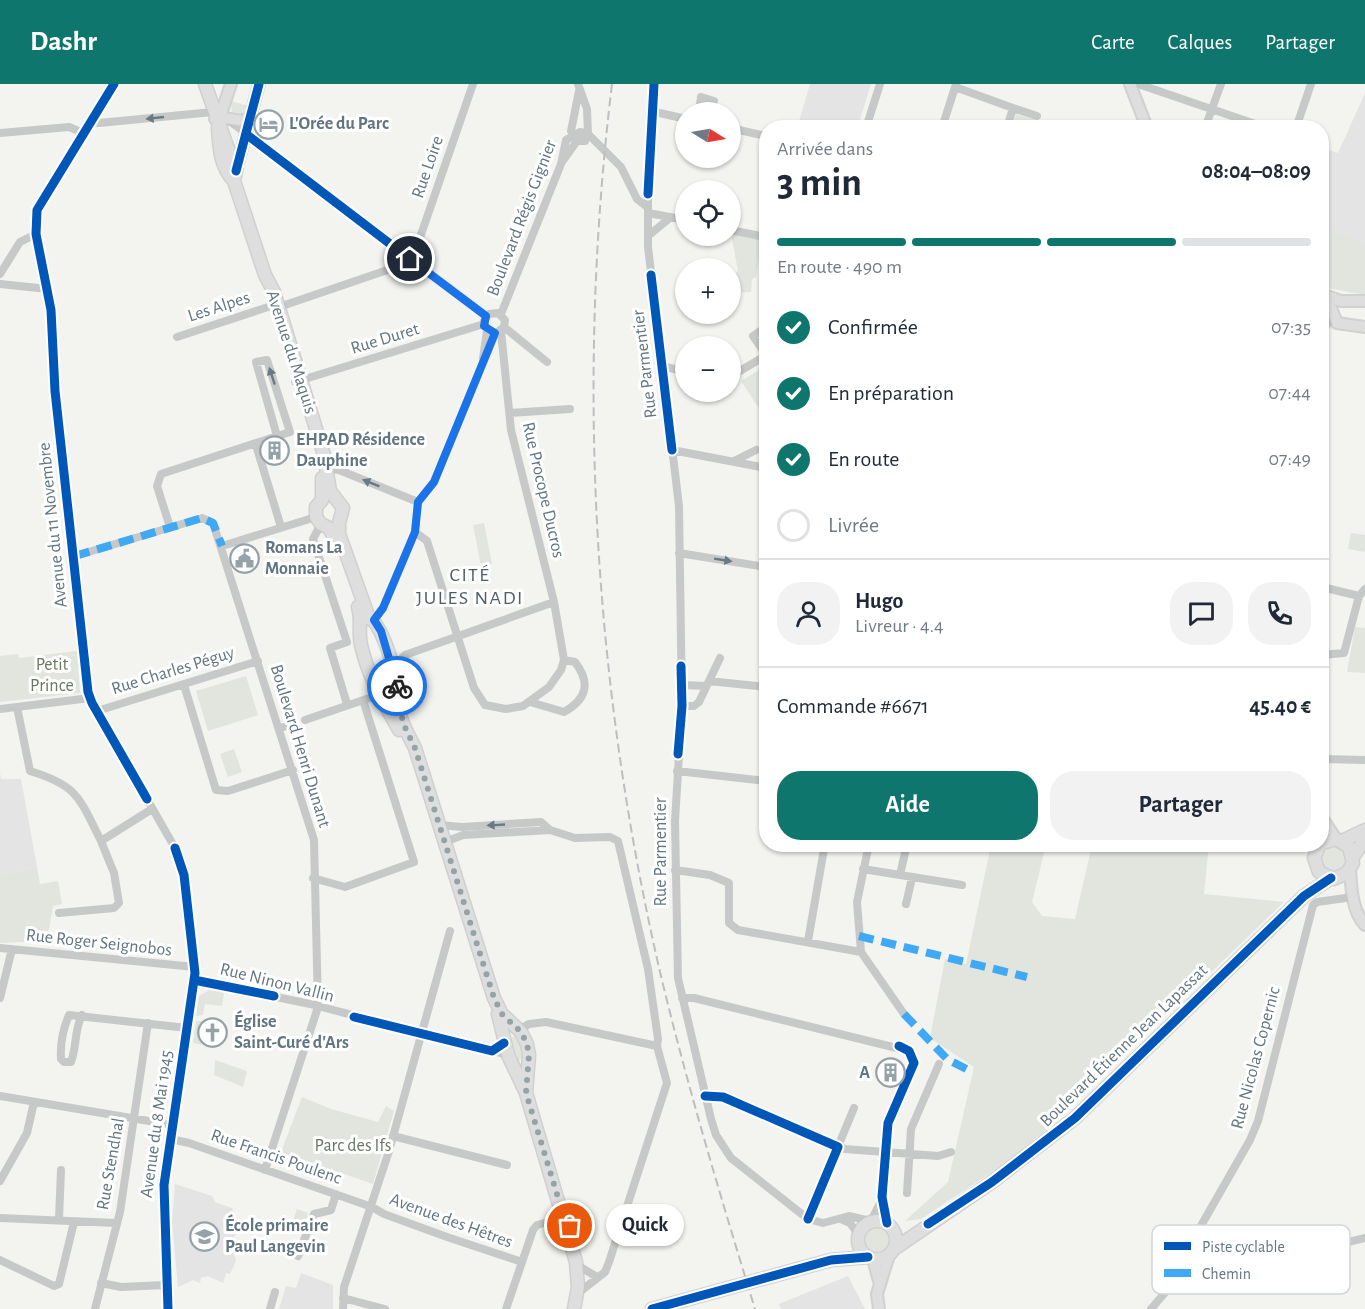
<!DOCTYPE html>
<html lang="fr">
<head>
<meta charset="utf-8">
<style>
	:root { --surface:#fff; --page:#f2f2f3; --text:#1f2937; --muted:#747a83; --line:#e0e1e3; --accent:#0f766e }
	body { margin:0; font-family:"Alegreya Sans",sans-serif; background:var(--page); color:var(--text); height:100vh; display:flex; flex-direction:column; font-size:22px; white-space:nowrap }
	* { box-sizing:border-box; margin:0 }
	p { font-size:20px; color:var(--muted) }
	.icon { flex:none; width:33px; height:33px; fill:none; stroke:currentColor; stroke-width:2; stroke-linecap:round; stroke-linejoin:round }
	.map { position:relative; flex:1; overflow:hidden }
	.side { position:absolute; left:759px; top:36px; width:570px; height:732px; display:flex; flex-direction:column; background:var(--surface); border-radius:24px; box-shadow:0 2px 4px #0004 }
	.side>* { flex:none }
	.needle { width:39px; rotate:101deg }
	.controls { position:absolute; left:675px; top:18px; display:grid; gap:12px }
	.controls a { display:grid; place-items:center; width:66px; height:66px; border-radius:50%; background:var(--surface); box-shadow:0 2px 4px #0004; font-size:30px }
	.pin { position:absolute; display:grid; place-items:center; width:51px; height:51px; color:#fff; margin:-26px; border:3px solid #fff; border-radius:50%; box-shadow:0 2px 6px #0007 }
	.courier { position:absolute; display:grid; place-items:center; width:60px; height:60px; margin:-30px; border:4px solid #1a73e8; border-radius:50%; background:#fff; color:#222; box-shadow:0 2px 8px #0007 }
	.bubble { position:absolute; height:42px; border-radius:21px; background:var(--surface); box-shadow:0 2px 4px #0004; font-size:20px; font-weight:700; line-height:42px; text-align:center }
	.headline em { font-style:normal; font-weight:700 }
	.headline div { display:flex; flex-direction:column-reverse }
	.headline { display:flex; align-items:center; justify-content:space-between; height:102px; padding:0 18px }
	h1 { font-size:39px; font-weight:700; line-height:45px }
	.bar { display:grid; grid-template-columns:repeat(4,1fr); gap:9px 6px; align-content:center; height:72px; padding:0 18px }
	.bar i { height:8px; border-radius:4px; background:var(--line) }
	.bar .current { background:var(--accent) }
	.bar p { grid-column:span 4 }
	.line { display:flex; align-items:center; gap:15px; padding:0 18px; border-top:2px solid var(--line) }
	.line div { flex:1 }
	.round { display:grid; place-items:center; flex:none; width:63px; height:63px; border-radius:24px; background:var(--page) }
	ol { padding:0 18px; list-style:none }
	li { display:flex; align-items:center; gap:18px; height:66px }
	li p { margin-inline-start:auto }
	li .icon { padding:6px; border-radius:50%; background:var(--accent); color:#fff; stroke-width:4 }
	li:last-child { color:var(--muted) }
	li i { width:33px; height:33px; border:3px solid var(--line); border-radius:50% }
	.button { display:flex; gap:12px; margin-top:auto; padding:12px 18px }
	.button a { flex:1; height:69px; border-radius:24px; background:var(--accent); color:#fff; font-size:24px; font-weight:700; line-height:69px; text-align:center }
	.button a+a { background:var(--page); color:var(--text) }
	header { display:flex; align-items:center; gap:36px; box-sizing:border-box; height:84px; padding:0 30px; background:var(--accent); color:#fff }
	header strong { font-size:28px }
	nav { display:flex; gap:33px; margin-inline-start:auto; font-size:21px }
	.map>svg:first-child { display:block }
</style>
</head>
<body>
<header>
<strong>Dashr</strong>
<nav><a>Carte</a><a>Calques</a><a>Partager</a></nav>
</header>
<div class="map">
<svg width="1365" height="1225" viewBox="0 0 1365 1225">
	<rect width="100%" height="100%" fill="#f3f3f0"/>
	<!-- built -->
	<path fill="#e3e4e3" d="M810,0H871L858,42L797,44Z
		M1365,9V210H1360L1322,203V64L1338,69Z
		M0,689L1,695H21L37,783L0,791Z
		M175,1100L212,1112L215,1118L232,1124L235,1130L230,1136L235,1139L232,1148L236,1149L231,1161L236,1177L230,1190L226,1189L223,1199L208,1192L201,1194L200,1199L193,1196L178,1203L172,1138Z
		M301,1189L333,1201V1225H279L286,1202L296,1204Z
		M848,1192L865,1225H781L779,1220Z"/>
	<!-- green -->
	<path fill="#e1e5de" d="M231,17L249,22L246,30L242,33L232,30Z
		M1016,30L1039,37V43H1012Z
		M1322,143L1365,161V207L1352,208L1322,200Z
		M731,150L762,156L756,193L752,195L751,208L731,209V195L738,187Z
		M764,283L766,287V335L741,297Z
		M484,439L492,480L481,482L473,441Z
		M1351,449L1365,451V468L1348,465Z
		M1355,543L1365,544V589L1347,588Z
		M77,567L80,609L0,618V572L18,570L19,574Z
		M246,592L258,631L208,647L196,607Z
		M234,665L242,688L228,693L220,670Z
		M1331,760L1344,765L1347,779L1343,785L1333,789L1320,782L1319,768Z
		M991,761H1046L1032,818L1042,832L1075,835L1092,761H1209L1204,810L1284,818L1061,1033L1012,1075L921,1135L905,1137L948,1098L974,983L930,954L945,875L966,880Z
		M37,783L40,800L58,797L62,820L53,822L47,857L0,859V791Z
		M209,906L224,909L222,922L205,920L203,931L196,932L199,912Z
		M196,937H202L199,956L217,959L216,963L193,959Z
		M514,952L519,955L524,970L520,976H516L509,956Z
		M215,976L247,987L243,1003L214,991Z
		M302,1013L331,1025L378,1038L386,1022L394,1027L373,1100L281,1068Z
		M297,1125L308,1129L302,1150L290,1146Z
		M865 1156a12 12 0 1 1 24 0a12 12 0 1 1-24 0Z"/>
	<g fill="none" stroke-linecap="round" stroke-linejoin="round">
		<defs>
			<path id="secondary" d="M1130,0L1147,44
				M220,33L231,0
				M215,35C228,30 238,42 251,33
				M236,87L259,0
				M1324,211L1341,217H1365
				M1326,212L1337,239L1365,243
				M1322,734L1336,755
				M1350,785C1351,802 1352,828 1365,841
				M873,1175L879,1197
				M879,1225L877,1210L889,1171"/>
			<path id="primary" d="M205,0L236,87L234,97
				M218,43C219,62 220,83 234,97L265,191L274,208L324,371L330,407L343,424L339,439V450L369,534C383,540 397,594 400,611C401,618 399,626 401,634C404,644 410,654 415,664L494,914L502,930L521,948L527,960L529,971L526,1009
				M322,394V416L316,423V433L321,440L329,444L338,461
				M358,523C362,536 358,548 361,561C369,595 383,617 399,646
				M1342,757L1365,746
				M1320,760L1314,774L1319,788L1334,795L1347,789L1353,779L1349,763L1336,755L1322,759
				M1353,773L1365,755
				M498,930L508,971L526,1009L576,1178L578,1203L574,1225
				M858 1156a19 19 0 1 1 38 0a19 19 0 1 1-38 0Z
				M894,1165L992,1098L1075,1034L1304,812L1331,794
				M652,1225L831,1176L868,1173"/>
		</defs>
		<!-- secondary casing -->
		<use href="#secondary" stroke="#d0d1d1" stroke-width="14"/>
		<!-- primary casing -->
		<use href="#primary" stroke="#d0d0d0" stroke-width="15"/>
		<!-- street -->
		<path stroke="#c7c8c8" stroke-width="8" d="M114,0L37,126L36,150L51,226L55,307L88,608L92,619L175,764L184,791L195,889L164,1101L168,1225
			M578,0L587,25L588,50L621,83L637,115L647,123
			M654,0L648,97V163L679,422L682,622L675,737L678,894L711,1035L716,1051L731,1074L808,1135L823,1139L849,1132L870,1137
			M1138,0L1267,44
			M955,3L1013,24L1007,44
			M579,7L571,47L583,57
			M1013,24L1037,32
			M651,27L686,35
			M699,28L701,13L714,17
			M227,35L486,232
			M93,38L99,39L213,28
			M730,44L766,52
			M866,44L880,0
			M942,44L956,0
			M1205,44L1221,0
			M1296,44L1311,0
			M0,49L69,43L86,50
			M562,78L577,57H585
			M648,129L686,136
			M730,146L766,153
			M648,152L671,133
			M0,190L20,158L36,150
			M0,200L48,205
			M501,230L561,80L566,56L580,48L588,50
			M504,243L547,278
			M766,243L753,252L766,271
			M1322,250L1332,231
			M177,253L271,222H282L405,180L415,168L473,0
			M662,282L686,288
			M730,293L765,272
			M295,298L484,240
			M510,329L570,325
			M256,361L281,443
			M672,366L766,384
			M734,377L756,366
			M324,384L339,386L418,418
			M321,440L313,455L347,558L330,564L347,620
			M170,443L157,402L161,390L290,348L267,276L256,278L277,352
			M415,448L427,457L474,604L485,621L506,625L523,622L549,603L561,586L564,576L554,518L511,346L501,247
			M222,462L316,433
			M679,469L766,483
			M75,472L202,434L213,439L314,756L318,923L265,1086
			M1322,503L1359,512L1344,569L1322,571
			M1359,512L1365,505
			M374,536L383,524L415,448L418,418L434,398L495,250L504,243L505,236L498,229L489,230L484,237L487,247L483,274
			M392,584L405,571L554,518
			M709,597L766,603
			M184,601L216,706L228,707L293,686
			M682,601L706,602
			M530,618L564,628C587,615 591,599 575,578L564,576
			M682,622H694L699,618L720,574
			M17,623L30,687C79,702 79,714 101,757
			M0,625L90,614
			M97,627L258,577
			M305,636L378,611
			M280,644L294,640
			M1322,675L1365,676
			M677,687L766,697
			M439,741L462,743L541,738L550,746
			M445,758L463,751L550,746L575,754L610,753L618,757L648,885L658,955L657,962
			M869,760L857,818L861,868L904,930
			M863,785L962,801
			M675,786L710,791L729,799V839L738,846L861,868
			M900,791L907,760
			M313,794L345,803L414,778L363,616
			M906,820L912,794
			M59,829L114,824L119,819L114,789L101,757L152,725
			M808,857L824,765
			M0,864L195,883
			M194,896L310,920L508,971
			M0,914L12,865
			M682,914H694L909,967L914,974L912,984L888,1039L882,1113L887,1139
			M82,931C74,946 77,963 71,978H64L61,975C60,959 63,945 69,931L187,944
			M519,946L529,940L546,938L657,962L667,999L609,1178L605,1188L582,1206
			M0,1012L173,1041
			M705,1012L723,1013L845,1065L938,1072L951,1068
			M393,1052L507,1081
			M171,1055L189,1059L372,1123L384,1130L447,1153L522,1178
			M0,1097L27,1049L34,1018
			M907,1109L911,1045L939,980
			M0,1134L116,1139
			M59,1135L61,1086
			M808,1135L854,1024
			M841,1135L850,1139L858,1150
			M871,1137L882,1115
			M1194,1154L1265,1179L1365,1154
			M298,1172L314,1130L331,1126L336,1110
			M0,1176L54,1202L59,1200L74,1138
			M582,1184L597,1193
			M101,1199L121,1203L166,1201
			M343,1214L385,1225
			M95,1225L120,1128L148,939
			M270,1225L275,1208
			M343,1225L344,1203L389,1067L450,847
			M506,1225L533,1146L537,1141L562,1134
			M1151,1225L1174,1198L1194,1154L1250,1056L1258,1037L1313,821L1317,818L1353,813"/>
		<!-- secondary -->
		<use href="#secondary" stroke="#dddedd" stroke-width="10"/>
		<!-- primary -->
		<use href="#primary" stroke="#dddedd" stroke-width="12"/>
		<!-- rail -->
		<path stroke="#bdbec0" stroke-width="2" stroke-dasharray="9 4.5" stroke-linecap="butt" d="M612,0C576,296 593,598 660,888C687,1001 721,1114 755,1225"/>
		<!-- quiet -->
		<path stroke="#3fa9f5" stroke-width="8" stroke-dasharray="15 8" stroke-linecap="butt" d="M75,472L202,434L213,439L222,462
			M859,852L1027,893
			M904,930L947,975L970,987"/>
		<defs>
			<path id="cycleway" d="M114,0L37,126L36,150L51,226L55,307L88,608L92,619L147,715
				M246,50L410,175
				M236,87L259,0
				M648,110L654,0
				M651,191L672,366
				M678,670L682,622L681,582
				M194,896L274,912
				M354,933L492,967L504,959
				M705,1012L723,1013L838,1063L808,1135
				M887,1139L882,1113L888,1039L914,979L909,967L899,962
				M928,1140L992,1098L1075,1034L1304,812L1331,794
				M168,1225L164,1101L195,889L184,791L175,764
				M652,1225L831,1176L868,1173"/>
		</defs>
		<!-- cycleway casing -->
		<use href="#cycleway" stroke="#fff" stroke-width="13"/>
		<!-- cycleway -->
		<use href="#cycleway" stroke="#0057b8" stroke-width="9"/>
	</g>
	<!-- one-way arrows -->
	<defs><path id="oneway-solid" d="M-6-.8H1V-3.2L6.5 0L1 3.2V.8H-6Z" transform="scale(1.5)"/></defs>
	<g fill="#677a85">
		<use href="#oneway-solid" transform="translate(155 34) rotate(174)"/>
		<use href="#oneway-solid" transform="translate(272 292) rotate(-108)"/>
		<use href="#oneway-solid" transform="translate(371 399) rotate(-158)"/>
		<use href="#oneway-solid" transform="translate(723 476) rotate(9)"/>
		<use href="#oneway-solid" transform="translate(496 741) rotate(177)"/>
	</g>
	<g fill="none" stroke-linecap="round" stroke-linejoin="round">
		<!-- done -->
		<path stroke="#95a2a8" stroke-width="6" stroke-dasharray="0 10.8" d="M397,602L403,639L415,664L494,914L502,930L521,948L527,960L529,971L526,1009L560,1120L570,1142"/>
		<!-- route -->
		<path stroke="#1a73e8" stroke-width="8" d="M397,602L381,547L374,536L383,524L415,448L418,418L434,398L495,249L484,242L486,232L410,175"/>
	</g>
	<!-- icons -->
	<defs>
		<symbol id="hotel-ring" viewBox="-11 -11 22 22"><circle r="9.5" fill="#fff" stroke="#95a2a8" stroke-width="1.5"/><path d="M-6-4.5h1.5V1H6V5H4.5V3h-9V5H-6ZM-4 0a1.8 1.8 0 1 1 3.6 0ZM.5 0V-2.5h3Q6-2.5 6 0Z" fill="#95a2a8"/></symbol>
		<symbol id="building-ring" viewBox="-11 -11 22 22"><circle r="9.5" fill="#fff" stroke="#95a2a8" stroke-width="1.5"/><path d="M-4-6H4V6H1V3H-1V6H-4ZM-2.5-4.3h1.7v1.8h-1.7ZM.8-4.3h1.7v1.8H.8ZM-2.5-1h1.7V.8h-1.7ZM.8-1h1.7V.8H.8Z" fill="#95a2a8"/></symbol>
		<symbol id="civic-ring" viewBox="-11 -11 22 22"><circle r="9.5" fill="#fff" stroke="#95a2a8" stroke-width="1.5"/><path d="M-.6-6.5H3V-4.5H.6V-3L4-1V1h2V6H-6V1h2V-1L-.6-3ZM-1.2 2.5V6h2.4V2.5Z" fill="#95a2a8"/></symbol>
		<symbol id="church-ring" viewBox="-11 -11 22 22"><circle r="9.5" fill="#fff" stroke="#95a2a8" stroke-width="1.5"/><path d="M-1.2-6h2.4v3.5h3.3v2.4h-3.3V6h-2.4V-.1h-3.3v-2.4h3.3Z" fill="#95a2a8"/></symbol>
		<symbol id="school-ring" viewBox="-11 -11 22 22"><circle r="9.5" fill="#fff" stroke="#95a2a8" stroke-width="1.5"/><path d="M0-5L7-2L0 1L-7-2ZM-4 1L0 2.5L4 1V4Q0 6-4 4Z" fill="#95a2a8"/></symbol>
	</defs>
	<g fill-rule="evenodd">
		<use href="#hotel-ring" x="252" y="24" width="33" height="33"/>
		<use href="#building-ring" x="258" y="350" width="33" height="33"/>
		<use href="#civic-ring" x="228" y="458" width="33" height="33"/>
		<use href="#church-ring" x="196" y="932" width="33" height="33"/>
		<use href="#building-ring" x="874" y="972" width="33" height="33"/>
		<use href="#school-ring" x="188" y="1136" width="33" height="33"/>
	</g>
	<g text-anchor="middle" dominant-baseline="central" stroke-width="6" stroke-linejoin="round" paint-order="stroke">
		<!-- poi labels -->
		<g font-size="18" font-weight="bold" fill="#627681" stroke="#fff" text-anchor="start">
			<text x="289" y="40">L'Orée du Parc</text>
			<text x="296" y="356">EHPAD Résidence<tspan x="296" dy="21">Dauphine</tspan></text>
			<text x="265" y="464">Romans La<tspan x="265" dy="21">Monnaie</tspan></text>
			<text x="234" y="938">Église<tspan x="234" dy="21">Saint-Curé d'Ars</tspan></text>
			<text x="870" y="989" text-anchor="end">A</text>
			<text x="225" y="1142">École primaire<tspan x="225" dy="21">Paul Langevin</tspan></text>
		</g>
		<!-- street labels -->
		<g font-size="18" fill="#627681" stroke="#fff">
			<text transform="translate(428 83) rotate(-71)">Rue Loire</text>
			<text transform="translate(522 134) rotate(-69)">Boulevard Régis Gignier</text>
			<text transform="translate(219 223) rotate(-18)">Les Alpes</text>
			<text transform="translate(385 255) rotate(-17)">Rue Duret</text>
			<text transform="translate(291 268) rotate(72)">Avenue du Maquis</text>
			<text transform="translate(645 280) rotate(-97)">Rue Parmentier</text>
			<text transform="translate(543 406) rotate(77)">Rue Procope Ducros</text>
			<text transform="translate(53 441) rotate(-96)">Avenue du 11 Novembre</text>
			<text transform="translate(173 587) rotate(-17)">Rue Charles Péguy</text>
			<text transform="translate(300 662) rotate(73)">Boulevard Henri Dunant</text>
			<text transform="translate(661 768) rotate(-90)">Rue Parmentier</text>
			<text transform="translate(99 859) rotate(6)">Rue Roger Seignobos</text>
			<text transform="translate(277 899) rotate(14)">Rue Ninon Vallin</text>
			<text transform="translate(1124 962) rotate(-44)">Boulevard Étienne Jean Lapassat</text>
			<text transform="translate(1256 974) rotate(-75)">Rue Nicolas Copernic</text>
			<text transform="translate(157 1040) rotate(-82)">Avenue du 8 Mai 1945</text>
			<text transform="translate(276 1073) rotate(19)">Rue Francis Poulenc</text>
			<text transform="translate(111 1080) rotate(-80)">Rue Stendhal</text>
			<text transform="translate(451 1137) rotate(20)">Avenue des Hêtres</text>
		</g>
		<!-- park labels -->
		<g font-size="18" fill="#687861" stroke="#fff">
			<text x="52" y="581">Petit<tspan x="52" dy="21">Prince</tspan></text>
			<text x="353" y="1062">Parc des Ifs</text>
		</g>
		<!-- neighbourhood labels -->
		<g font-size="20" letter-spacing="1.5" fill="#505e66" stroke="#fff">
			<text x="470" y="491">CITÉ<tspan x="470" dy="23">JULES NADI</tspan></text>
		</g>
	</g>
	<!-- legend -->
	<rect x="1152" y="1141" width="198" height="69" rx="9" fill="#fff" stroke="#d0d6d9" stroke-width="1.5"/>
	<rect x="1164" y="1158" width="27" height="8" fill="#0057b8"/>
	<rect x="1164" y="1185" width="27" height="8" fill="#3fa9f5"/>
	<g font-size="16" fill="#627681">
		<text x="1202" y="1168">Piste cyclable</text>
		<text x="1202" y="1195">Chemin</text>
	</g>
</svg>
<div class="controls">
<a><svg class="needle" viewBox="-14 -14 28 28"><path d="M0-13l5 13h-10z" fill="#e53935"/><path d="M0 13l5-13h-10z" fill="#747a83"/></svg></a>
<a><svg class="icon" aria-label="locate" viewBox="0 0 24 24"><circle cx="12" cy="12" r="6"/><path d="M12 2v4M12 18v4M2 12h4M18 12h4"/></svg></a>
<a>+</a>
<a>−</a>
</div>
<div class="pin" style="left:570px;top:1142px;background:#ea580c"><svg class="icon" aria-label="bag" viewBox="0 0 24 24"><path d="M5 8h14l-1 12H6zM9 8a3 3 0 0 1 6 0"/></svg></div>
<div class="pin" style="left:410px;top:175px;background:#1f2937"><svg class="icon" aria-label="home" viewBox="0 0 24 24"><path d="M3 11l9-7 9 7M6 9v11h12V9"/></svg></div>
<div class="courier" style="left:397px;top:602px"><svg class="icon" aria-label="bike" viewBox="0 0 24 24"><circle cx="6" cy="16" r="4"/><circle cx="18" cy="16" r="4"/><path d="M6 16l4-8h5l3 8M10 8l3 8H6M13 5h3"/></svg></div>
<div class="bubble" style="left:606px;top:1120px;width:78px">Quick</div>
<section class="side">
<div class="headline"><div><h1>3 min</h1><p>Arrivée dans</p></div><em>08:04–08:09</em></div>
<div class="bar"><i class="current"></i><i class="current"></i><i class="current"></i><i></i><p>En route · 490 m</p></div>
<ol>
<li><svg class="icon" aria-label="check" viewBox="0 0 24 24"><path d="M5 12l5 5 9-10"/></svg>Confirmée<p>07:35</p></li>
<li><svg class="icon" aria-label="check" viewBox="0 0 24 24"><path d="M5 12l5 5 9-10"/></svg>En préparation<p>07:44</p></li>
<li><svg class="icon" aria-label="check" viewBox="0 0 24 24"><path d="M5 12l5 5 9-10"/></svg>En route<p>07:49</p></li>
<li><i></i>Livrée</li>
</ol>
<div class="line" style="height:108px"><a class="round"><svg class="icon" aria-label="person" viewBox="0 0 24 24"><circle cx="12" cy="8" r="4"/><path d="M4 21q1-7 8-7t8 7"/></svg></a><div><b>Hugo</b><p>Livreur · 4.4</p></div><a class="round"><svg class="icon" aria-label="chat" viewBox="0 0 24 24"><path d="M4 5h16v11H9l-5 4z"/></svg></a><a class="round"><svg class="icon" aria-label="phone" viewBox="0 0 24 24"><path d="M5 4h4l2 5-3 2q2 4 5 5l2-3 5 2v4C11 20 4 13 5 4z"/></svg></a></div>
<div class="line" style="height:78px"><div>Commande #6671</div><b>45.40 €</b></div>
<div class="button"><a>Aide</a><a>Partager</a></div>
</section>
</div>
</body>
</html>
